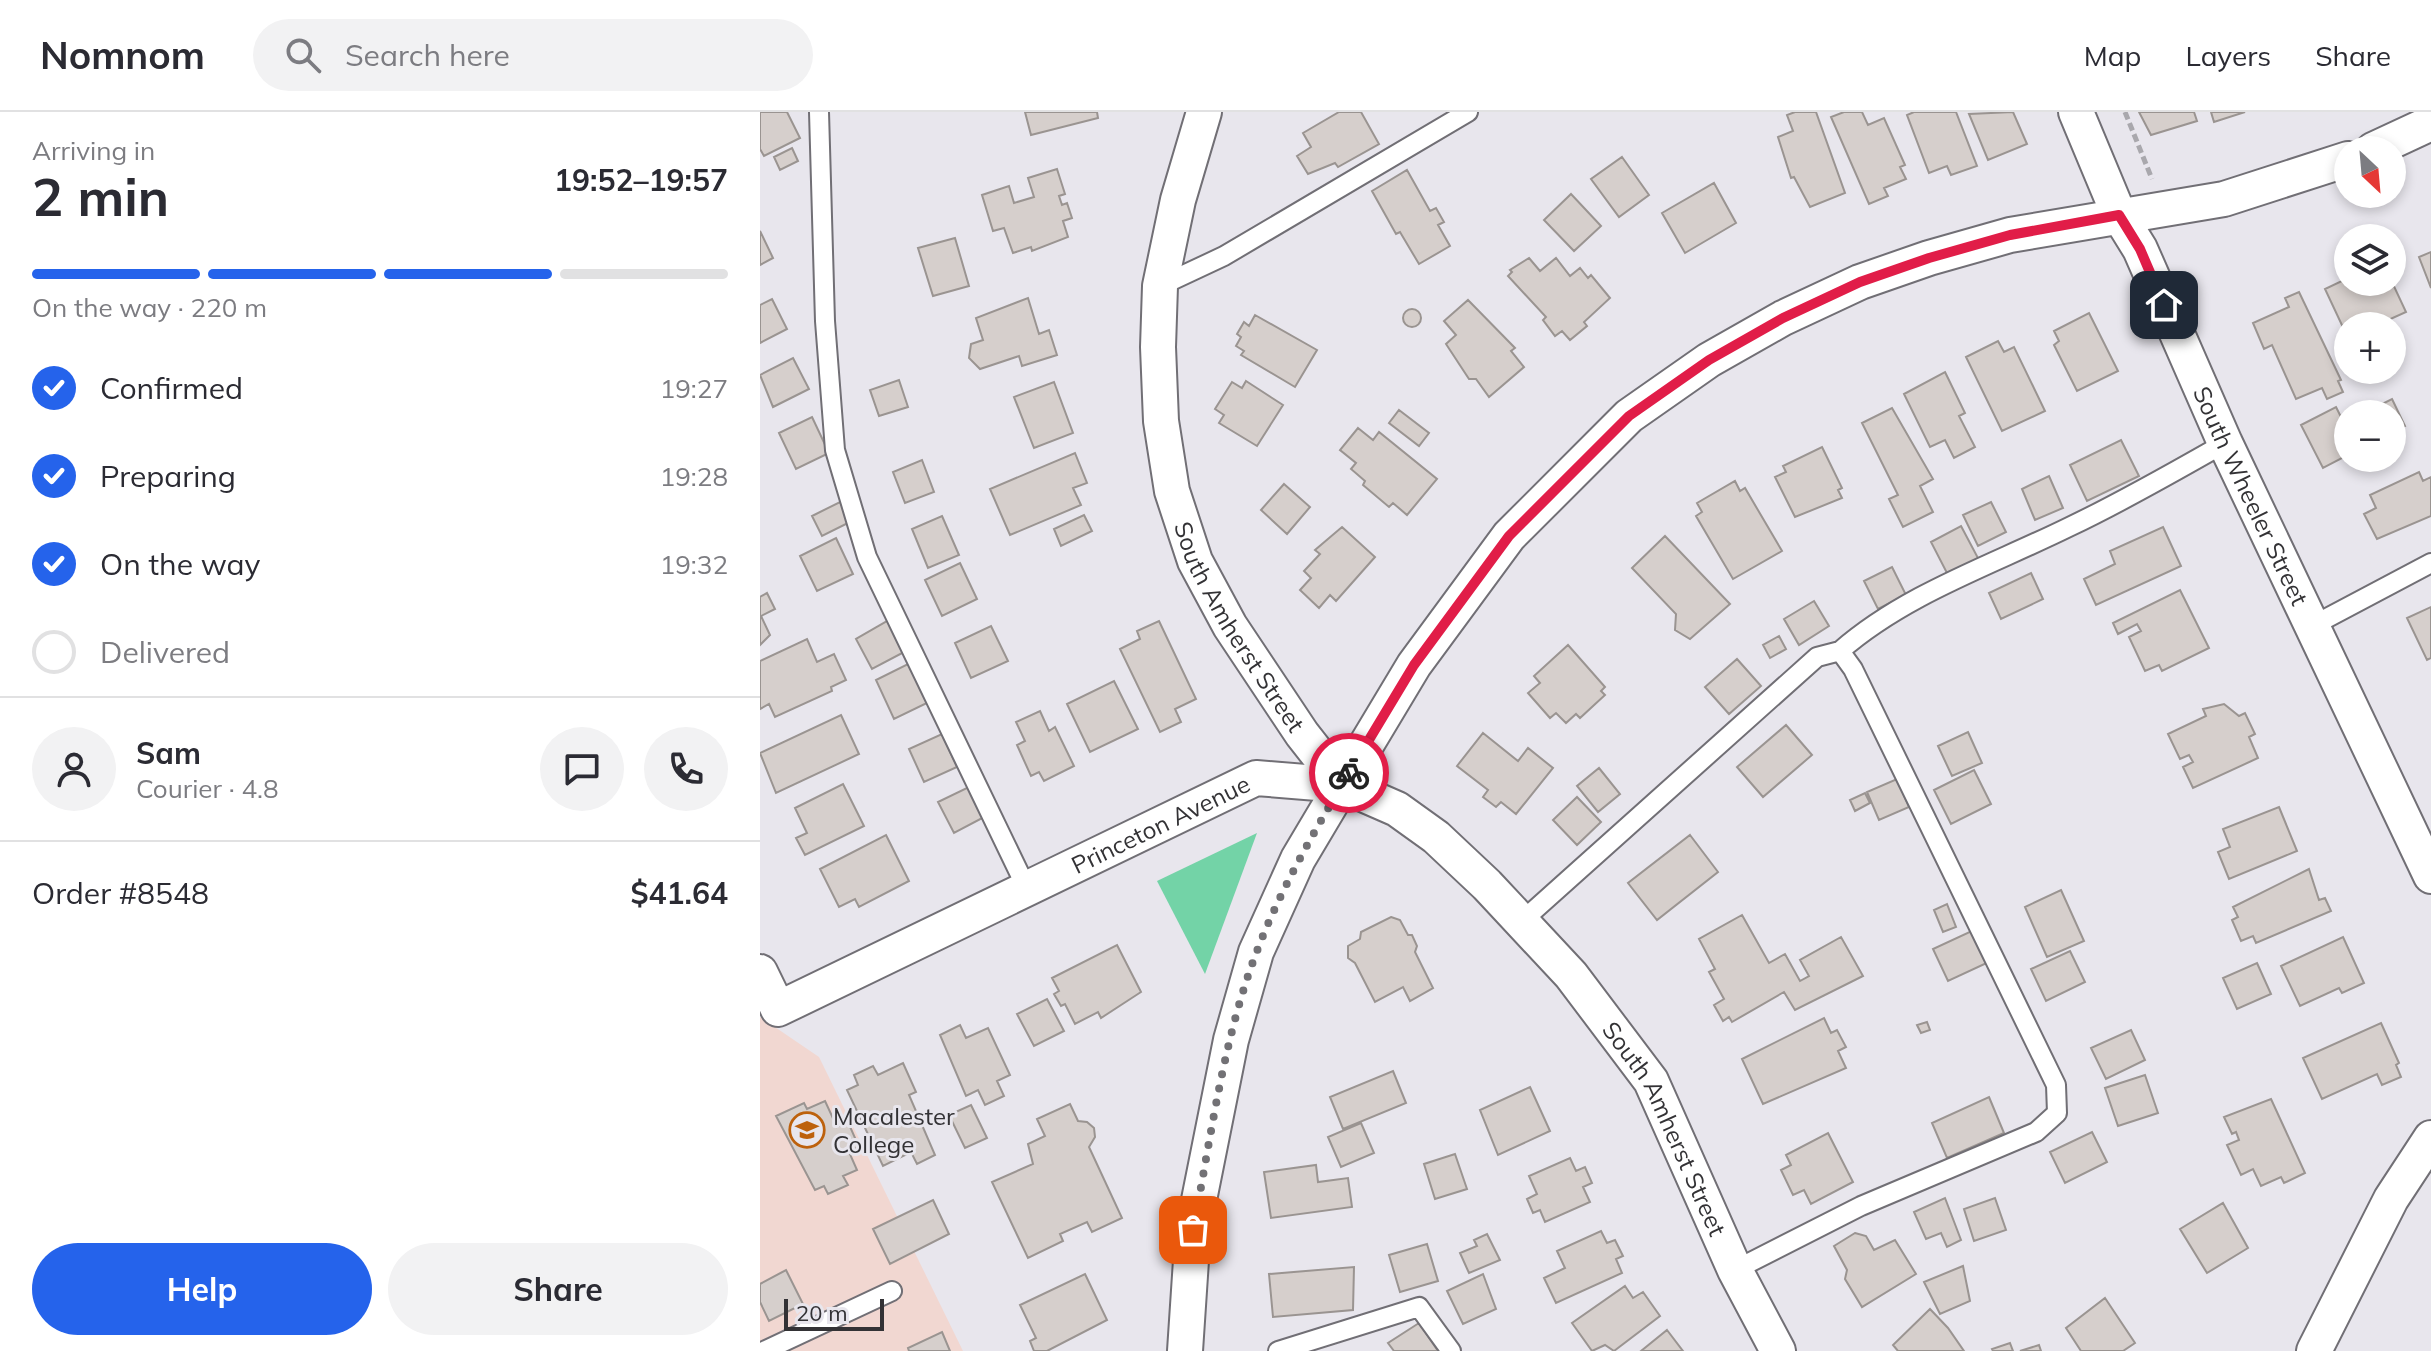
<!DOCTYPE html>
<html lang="en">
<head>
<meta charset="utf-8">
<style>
	:root { --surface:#fff; --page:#f2f2f3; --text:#2b2b33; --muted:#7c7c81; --line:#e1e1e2; --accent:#2563eb }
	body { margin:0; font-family:Mulish,sans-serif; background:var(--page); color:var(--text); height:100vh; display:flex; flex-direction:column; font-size:30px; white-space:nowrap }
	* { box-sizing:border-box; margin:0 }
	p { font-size:26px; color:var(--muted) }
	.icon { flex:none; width:44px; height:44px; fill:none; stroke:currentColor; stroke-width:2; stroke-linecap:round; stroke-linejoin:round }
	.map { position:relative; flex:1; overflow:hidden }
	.side { display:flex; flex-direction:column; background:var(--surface); width:760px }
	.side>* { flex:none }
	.needle { width:52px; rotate:154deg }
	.controls { position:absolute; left:1574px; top:24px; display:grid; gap:16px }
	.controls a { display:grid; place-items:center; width:72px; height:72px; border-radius:50%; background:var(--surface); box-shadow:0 4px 12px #0003; font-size:40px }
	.scale { position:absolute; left:24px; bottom:20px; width:100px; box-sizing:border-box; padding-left:8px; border:4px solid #333235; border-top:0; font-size:22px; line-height:28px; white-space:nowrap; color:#333235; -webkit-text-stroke:6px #e8e6ed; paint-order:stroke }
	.pin { position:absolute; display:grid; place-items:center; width:68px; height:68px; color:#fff; margin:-34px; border-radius:16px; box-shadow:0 4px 12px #0006 }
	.courier { position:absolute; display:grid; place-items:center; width:80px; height:80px; margin:-40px; border:6px solid #e11d48; border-radius:50%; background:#fff; color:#222; box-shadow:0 2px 10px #0007 }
	.overview em { font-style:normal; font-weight:700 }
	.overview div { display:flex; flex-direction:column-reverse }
	.overview { display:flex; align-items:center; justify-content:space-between; height:136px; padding:0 32px }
	h1 { font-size:52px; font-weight:700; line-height:60px }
	.bar { display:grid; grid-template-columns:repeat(4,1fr); gap:12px 8px; align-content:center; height:96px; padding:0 32px }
	.bar i { height:10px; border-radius:6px; background:var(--line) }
	.bar .current { background:var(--accent) }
	.bar p { grid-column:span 4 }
	.line { display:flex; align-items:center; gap:20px; padding:0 32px; border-top:2px solid var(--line) }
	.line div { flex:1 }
	.round { display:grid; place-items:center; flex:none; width:84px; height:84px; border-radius:42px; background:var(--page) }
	ol { padding:0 32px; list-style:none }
	li { display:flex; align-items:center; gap:24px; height:88px }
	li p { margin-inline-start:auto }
	li .icon { padding:8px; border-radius:50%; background:var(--accent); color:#fff; stroke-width:4 }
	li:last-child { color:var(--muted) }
	li i { width:44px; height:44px; border:4px solid var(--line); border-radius:50% }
	.primary-button { display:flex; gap:16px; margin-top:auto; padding:16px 32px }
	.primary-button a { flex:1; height:92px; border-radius:48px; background:var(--accent); color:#fff; font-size:32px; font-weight:700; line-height:92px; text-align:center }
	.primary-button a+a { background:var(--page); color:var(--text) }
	header { display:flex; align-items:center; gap:48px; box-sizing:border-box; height:112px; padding:0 40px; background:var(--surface); border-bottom:2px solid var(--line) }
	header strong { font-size:38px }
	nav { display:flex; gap:44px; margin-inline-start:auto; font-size:28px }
	.search { width:560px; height:72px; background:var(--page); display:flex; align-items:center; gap:20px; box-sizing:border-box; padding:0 28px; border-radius:44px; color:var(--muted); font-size:30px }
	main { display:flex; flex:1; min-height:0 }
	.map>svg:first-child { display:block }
</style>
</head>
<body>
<header>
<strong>Nomnom</strong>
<div class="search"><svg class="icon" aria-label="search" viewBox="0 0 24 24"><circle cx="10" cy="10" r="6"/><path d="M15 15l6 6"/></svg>Search here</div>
<nav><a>Map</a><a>Layers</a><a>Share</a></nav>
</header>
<main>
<section class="side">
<div class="overview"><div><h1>2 min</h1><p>Arriving in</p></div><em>19:52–19:57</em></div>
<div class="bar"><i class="current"></i><i class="current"></i><i class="current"></i><i></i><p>On the way · 220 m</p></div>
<ol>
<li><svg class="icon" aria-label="check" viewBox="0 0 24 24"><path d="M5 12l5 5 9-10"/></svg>Confirmed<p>19:27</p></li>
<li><svg class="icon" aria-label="check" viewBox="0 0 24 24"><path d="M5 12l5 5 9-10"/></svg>Preparing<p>19:28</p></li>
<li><svg class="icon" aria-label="check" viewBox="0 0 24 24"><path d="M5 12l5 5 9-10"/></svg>On the way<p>19:32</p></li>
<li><i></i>Delivered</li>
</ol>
<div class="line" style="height:144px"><a class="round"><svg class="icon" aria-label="person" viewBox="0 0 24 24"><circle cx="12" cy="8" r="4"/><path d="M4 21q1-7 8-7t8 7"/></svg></a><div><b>Sam</b><p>Courier · 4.8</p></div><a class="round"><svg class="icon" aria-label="chat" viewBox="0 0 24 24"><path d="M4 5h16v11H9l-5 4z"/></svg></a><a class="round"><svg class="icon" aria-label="phone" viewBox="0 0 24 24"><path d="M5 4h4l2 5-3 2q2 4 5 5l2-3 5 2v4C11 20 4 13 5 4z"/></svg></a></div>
<div class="line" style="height:104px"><div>Order #8548</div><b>$41.64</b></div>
<div class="primary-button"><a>Help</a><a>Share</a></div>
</section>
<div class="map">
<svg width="1671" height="1239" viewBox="0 0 1671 1239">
	<rect width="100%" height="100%" fill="#e8e6ed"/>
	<!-- education -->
	<path fill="#f1d7d1" d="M0,905L59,945L203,1239H0Z"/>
	<!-- green -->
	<path fill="#73d3a7" d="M497,721L445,862L397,769Z"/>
	<!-- building -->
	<path fill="#d6cfcc" stroke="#9a9491" stroke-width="2" d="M0,0H27L40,26L4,44L0,37Z
		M265,0H337L338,6L271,23Z
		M579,0H601L619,32L578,55L575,51L548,62L537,44L551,35L543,21Z
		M1035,0H1056L1085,81L1050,95L1034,65L1031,66L1018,25L1033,19L1027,3Z
		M1084,0H1102L1108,13L1124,6L1145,53L1140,55L1146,67L1124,76L1128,84L1109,92L1071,5Z
		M1154,0H1196L1217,54L1191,63L1187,54L1169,61L1147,3Z
		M1253,0L1267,32L1228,48L1209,2Z
		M1379,0H1434L1437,9L1391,23Z
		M1451,0H1485L1454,10Z
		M32,36L38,49L20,58L14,45Z
		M862,45L889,83L859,105L831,67Z
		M297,57L305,82L299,84L302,93L307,91L312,106L303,109L308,125L272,139L271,135L253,141L244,116L233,119L222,83L249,74L254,91L274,85L268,66Z
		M647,58L670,99L676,96L684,110L678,113L690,134L659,152L640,120L636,122L612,79Z
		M954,71L976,111L925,141L902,101Z
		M811,82L841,114L814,139L784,108Z
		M0,119L13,146L0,153Z
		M195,126L209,174L173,184L158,136Z
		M1671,140V176L1659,145Z
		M769,146L780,159L796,146L810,164L820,156L828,166L831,163L850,186L824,210L827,214L810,228L802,219L795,224L783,208L786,205L748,164L752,160L750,158Z
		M1588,166V170L1598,173L1632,170L1646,200L1615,214H1588V226L1565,177Z
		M1539,180L1581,268L1578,269L1583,280L1567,287L1562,276L1536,287L1512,233L1504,237L1493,211L1529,195L1525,186Z
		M268,186L279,222L289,218L297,243L262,254L259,244L220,257L209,246L211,232L223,228L216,206Z
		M12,187L27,217L0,231V193Z
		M708,188L755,236L751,239L764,255L729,285L716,267H709L686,232L696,223L684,209Z
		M643 206a9 9 0 1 1 18 0a9 9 0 1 1-18 0Z
		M1329,201L1358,259L1317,279L1294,233L1299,229L1294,219Z
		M495,203L557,238L535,275L481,243L484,239L476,234L481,225L477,222L484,210L489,214Z
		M1238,229L1244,240L1254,235L1285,299L1242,319L1206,245Z
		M33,246L49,277L13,295L0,263Z
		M1185,260L1205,301L1199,304L1215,335L1194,346L1185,328L1170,335L1144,282Z
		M139,268L148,295L119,304L110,278Z
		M486,269L523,293L497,334L459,311L464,303L455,297L472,270L482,276Z
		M294,270L313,321L274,336L254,285Z
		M1632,287L1645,314L1632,320V302H1602Z
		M1576,295L1588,319V343L1563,356L1541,313Z
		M1132,296L1173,367L1160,374L1173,400L1143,415L1129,387L1138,383L1102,311Z
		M639,298L669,321L659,334L629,311Z
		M52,305L69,341L36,357L19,321Z
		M598,316L613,328L619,320L677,367L647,403L633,391L629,395L603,373L605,369L591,357L596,351L580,338Z
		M1361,328L1379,364L1327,389L1310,353Z
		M1062,335L1082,376L1078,378L1082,386L1035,405L1015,365L1026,360L1023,354Z
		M315,341L327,371L313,376L321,393L250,423L230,377Z
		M162,348L174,380L145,391L133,360Z
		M1659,360L1663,369L1671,365V404L1617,427L1604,402L1616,396L1610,383Z
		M1289,364L1303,396L1275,408L1262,377Z
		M975,369L980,379L985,376L1022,439L973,467L936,404L942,400L937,391Z
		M524,372L550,395L527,422L501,398Z
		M80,390L90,410L62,424L52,404Z
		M1231,390L1246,420L1218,434L1203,403Z
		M324,403L332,419L301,434L294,417Z
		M182,404L199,443L168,456L152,417Z
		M1201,414L1219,448L1188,463L1171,430Z
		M582,415L615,445L576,489L570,483L559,496L540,478L551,466L544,459L560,442L555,438Z
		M1403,415L1421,454L1336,493L1324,467L1355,452L1350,439Z
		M905,424L970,492L930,527L915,518L916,502L872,456Z
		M76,426L93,462L57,479L40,444Z
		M200,451L217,487L182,504L165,468Z
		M1132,455L1146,483L1118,497L1104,469Z
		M1271,461L1283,487L1241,507L1229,481Z
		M1420,478L1449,536L1402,559L1399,553L1385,559L1369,525L1381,519L1377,512L1358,522L1353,511Z
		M7,481L15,497L1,504L10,523L0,533V485Z
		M1054,489L1069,514L1039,533L1024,507Z
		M1671,495V546L1667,548L1647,506Z
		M129,508L146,539L112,557L96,527Z
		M399,509L436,587L415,597L421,610L400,620L360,537L380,527L377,519Z
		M231,514L248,549L211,566L195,531Z
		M1019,524L1026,537L1010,546L1003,533Z
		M47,527L57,550L74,542L86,568L71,575L72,579L15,605L9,592L0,597V549Z
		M808,533L845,575L841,579L845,583L820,606L816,602L806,611L796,601L790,606L768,581L780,571L774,564Z
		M977,547L1001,574L969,602L945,575Z
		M152,550L171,589L134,607L116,568Z
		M354,569L378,617L330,640L307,592Z
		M1464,592L1479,604L1485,601L1495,622L1489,625L1498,646L1433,676L1423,655L1433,650L1429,643L1420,647L1408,622L1446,604L1443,597Z
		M280,599L289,619L295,615L314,654L284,669L279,660L271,664L257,633L265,629L256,610Z
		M81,603L99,642L16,681L0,641Z
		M1026,613L1052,643L1003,685L977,655Z
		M1208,620L1222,651L1192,664L1178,634Z
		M723,621L758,649L768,636L793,656L756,702L741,690L736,695L723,685L728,678L697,654Z
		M182,622L197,655L164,670L149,637Z
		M839,656L860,682L838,700L817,674Z
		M1214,658L1231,692L1191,712L1174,678Z
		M1137,667L1149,695L1119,708L1107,680Z
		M83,672L104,714L45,743L36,726L47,721L35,696Z
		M213,673L228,703L194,721L178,690Z
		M1105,681L1110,691L1095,699L1090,688Z
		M817,685L841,710L817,733L793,708Z
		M1519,695L1537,739L1469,767L1458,740L1470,735L1463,717Z
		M126,723L149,769L99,795L95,787L79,795L60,757Z
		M930,723L958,760L897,808L868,771Z
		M1549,757L1559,788L1565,786L1571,799L1496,831L1493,824L1481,829L1472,808L1478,805L1473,795Z
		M1301,778L1324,829L1287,845L1265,795Z
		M1187,792L1196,815L1183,820L1174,798Z
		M982,803L1009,851L1025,842L1040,869L1049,864L1040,848L1081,825L1103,864L1035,898L1024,880L972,910L969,905L963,909L954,893L964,887L949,860L955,857L939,827Z
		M631,805L640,808L648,823H652L657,834L655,840L673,876L650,889L643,875L615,890L595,851L588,846V834L600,827L601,820Z
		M1216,817L1231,849L1188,869L1173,837Z
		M1583,825L1604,871L1582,881L1579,876L1540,894L1521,854Z
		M357,833L381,880L341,906L338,900L315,912L305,892L301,894L294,882L299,879L292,866Z
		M1310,839L1325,870L1286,889L1271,857Z
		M1497,851L1511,882L1477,897L1463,866Z
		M287,887L304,919L274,934L257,902Z
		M1064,906L1071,921L1077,918L1086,935L1078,939L1086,956L1003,992L982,947Z
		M1167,910L1170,918L1161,921L1157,913Z
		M1621,911L1639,951L1636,953L1641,965L1622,973L1617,962L1562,987L1543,946Z
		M200,913L206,926L228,916L250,963L237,969L244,984L225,993L218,978L206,984L180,923Z
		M1371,918L1385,948L1346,967L1331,936Z
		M143,951L156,980L149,983L175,1043L157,1052L151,1040L123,1054L87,978L98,973L94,963L113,954L118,963Z
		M633,959L646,991L583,1017L570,985Z
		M1385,963L1398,1001L1358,1014L1345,976Z
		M770,975L790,1019L738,1043L720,998Z
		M1229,985L1244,1021L1187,1046L1172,1011Z
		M1511,987L1545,1061L1524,1071L1521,1065L1501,1074L1493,1057L1481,1063L1467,1033L1479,1028L1476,1020L1472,1022L1464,1005Z
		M65,989L77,1015L88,1010L99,1035L89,1040L97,1058L83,1064L88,1073L68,1082L64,1074L55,1078L16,1004L44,991L47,997Z
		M310,992L318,1009L327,1010L334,1016L335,1025L329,1035L362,1106L332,1120L327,1110L300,1122L303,1129L268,1146L232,1070L273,1052L268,1032L285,1024L277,1007Z
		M211,993L227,1026L205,1036L189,1003Z
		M601,1011L614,1041L581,1055L568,1025Z
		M1332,1020L1347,1050L1305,1071L1290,1040Z
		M1068,1021L1093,1070L1051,1092L1044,1078L1033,1083L1021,1058L1031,1053L1026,1043Z
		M695,1042L707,1077L675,1087L664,1052Z
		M810,1046L816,1059L825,1055L832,1071L823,1075L830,1090L785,1110L780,1098L773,1101L767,1087L777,1082L769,1064Z
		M556,1053L558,1070L588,1066L592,1095L511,1106L504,1060Z
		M1185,1086L1201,1128L1187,1135L1181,1121L1166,1127L1154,1100Z
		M1235,1086L1246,1118L1214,1129L1204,1097Z
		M173,1088L189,1122L130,1152L113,1117Z
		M1463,1091L1488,1136L1447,1161L1420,1117Z
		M841,1119L847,1131L855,1128L863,1144L856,1147L862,1161L796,1191L784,1166L805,1156L797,1139Z
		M1095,1121L1106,1124L1114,1138L1135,1128L1156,1162L1102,1195L1085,1167L1087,1158L1074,1134Z
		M727,1122L740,1148L709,1161L700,1141L717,1134L714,1128Z
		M667,1132L678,1169L640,1180L629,1143Z
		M1203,1154L1210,1189L1180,1202L1164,1170Z
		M594,1155L593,1198L513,1205L509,1162Z
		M26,1158L43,1192L9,1209L0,1190V1172Z
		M325,1162L347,1208L287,1239H274L270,1229L276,1226L260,1193Z
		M723,1162L736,1197L703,1212L687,1179Z
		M865,1174L873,1186L883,1180L900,1204L854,1239L845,1233L832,1239L812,1211Z
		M1345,1186L1375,1231L1363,1239H1321L1306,1216Z
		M1170,1197L1188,1216L1204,1239H1138L1133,1233Z
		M659,1211L678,1239H634L628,1231Z
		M907,1218L923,1239H881Z
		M182,1220L190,1239H149L148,1236Z
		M1250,1231L1253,1239H1233L1232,1237Z
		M1279,1233L1281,1239H1260Z"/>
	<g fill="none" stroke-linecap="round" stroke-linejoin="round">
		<defs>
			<path id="lane" d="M59,0L65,209L75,338L107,445L267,777
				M400,174L464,144L708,0
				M1552,514L1671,451
				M1080,539C1145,482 1232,453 1309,415C1362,390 1414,360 1465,331
				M762,809L1057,545L1080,539L1093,557L1296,973L1297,1001L1276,1020L1101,1094L975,1158
				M4,1239L132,1179
				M518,1239L659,1195L691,1239"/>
			<g id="street">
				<path id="s1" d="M444,0L418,88L400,174L398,235L401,309L412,379L435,449L470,514L542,622L582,673L637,697L676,725L727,773L811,863L891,969L975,1158L1018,1239"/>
				<path id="s2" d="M1316,0L1359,103L1380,137L1465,331L1671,764"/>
				<path d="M1613,38L1671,11"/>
				<path id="s3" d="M0,860L18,897L496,666L582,673L654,553L749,424L869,304L949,248L1023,206L1100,170L1169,146L1250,123L1464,87L1588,47"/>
				<path d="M425,1239L433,1118L471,928L496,840L538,747L582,673"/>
				<path d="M1554,1239L1631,1087L1671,1026"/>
			</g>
		</defs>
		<!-- lane casing -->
		<use href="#lane" stroke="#716f75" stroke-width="22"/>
		<!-- street casing -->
		<use href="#street" stroke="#716f75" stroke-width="38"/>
		<!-- path -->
		<path stroke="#a9a8ad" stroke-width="5" stroke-dasharray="8 4" stroke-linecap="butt" d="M1365,0L1392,67"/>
		<!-- lane -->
		<use href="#lane" stroke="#fff" stroke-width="18"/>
		<!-- street -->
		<use href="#street" stroke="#fff" stroke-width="34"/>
	</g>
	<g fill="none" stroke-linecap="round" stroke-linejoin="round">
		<!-- done -->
		<path stroke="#727175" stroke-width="8" stroke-dasharray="0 14.4" d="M433,1118C451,1026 463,927 497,839C521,776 555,718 589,661"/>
		<!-- route -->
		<path stroke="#e11d48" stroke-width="10" d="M589,661L654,553L749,424L869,304L949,248L1023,206L1100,170L1169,146L1250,123L1359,103L1380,137L1404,193"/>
	</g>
	<!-- icons -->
	<defs>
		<symbol id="university-ring" viewBox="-11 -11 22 22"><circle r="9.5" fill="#e8e6ed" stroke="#bd610c" stroke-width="1.5"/><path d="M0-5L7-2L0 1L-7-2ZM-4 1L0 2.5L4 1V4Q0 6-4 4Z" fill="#bd610c"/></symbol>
	</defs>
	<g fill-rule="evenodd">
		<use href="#university-ring" x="27" y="998" width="40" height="40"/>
	</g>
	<g text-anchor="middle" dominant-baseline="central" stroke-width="6" stroke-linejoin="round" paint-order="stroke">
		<!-- street labels -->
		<g font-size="24" fill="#333235" stroke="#e8e6ed">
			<text stroke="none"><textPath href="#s2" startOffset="422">South Wheeler Street</textPath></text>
			<text stroke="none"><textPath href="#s1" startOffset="538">South Amherst Street</textPath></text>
			<text stroke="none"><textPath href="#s3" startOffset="466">Princeton Avenue</textPath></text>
			<text stroke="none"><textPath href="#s1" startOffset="1210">South Amherst Street</textPath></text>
		</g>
		<!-- poi labels -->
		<g font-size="24" fill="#333235" stroke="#e8e6ed" text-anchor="start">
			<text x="73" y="1004">Macalester<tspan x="73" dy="28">College</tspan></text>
		</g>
	</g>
</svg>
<div class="controls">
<a><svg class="needle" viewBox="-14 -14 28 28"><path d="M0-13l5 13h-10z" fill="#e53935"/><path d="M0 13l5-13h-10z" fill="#7c7c81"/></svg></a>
<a><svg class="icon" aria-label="layers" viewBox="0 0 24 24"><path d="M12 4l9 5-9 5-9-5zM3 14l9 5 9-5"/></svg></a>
<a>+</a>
<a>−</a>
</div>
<div class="scale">20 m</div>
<div class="pin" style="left:433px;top:1118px;background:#ea580c"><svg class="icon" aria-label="bag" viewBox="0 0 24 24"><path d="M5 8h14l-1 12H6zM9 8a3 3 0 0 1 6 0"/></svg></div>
<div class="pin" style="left:1404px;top:193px;background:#1f2937"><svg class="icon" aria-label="home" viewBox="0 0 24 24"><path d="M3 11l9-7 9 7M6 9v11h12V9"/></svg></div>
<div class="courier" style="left:589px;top:661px"><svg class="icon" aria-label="bike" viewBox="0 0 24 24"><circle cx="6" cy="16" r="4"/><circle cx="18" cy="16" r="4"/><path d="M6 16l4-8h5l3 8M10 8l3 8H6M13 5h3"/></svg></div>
</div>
</main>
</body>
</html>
